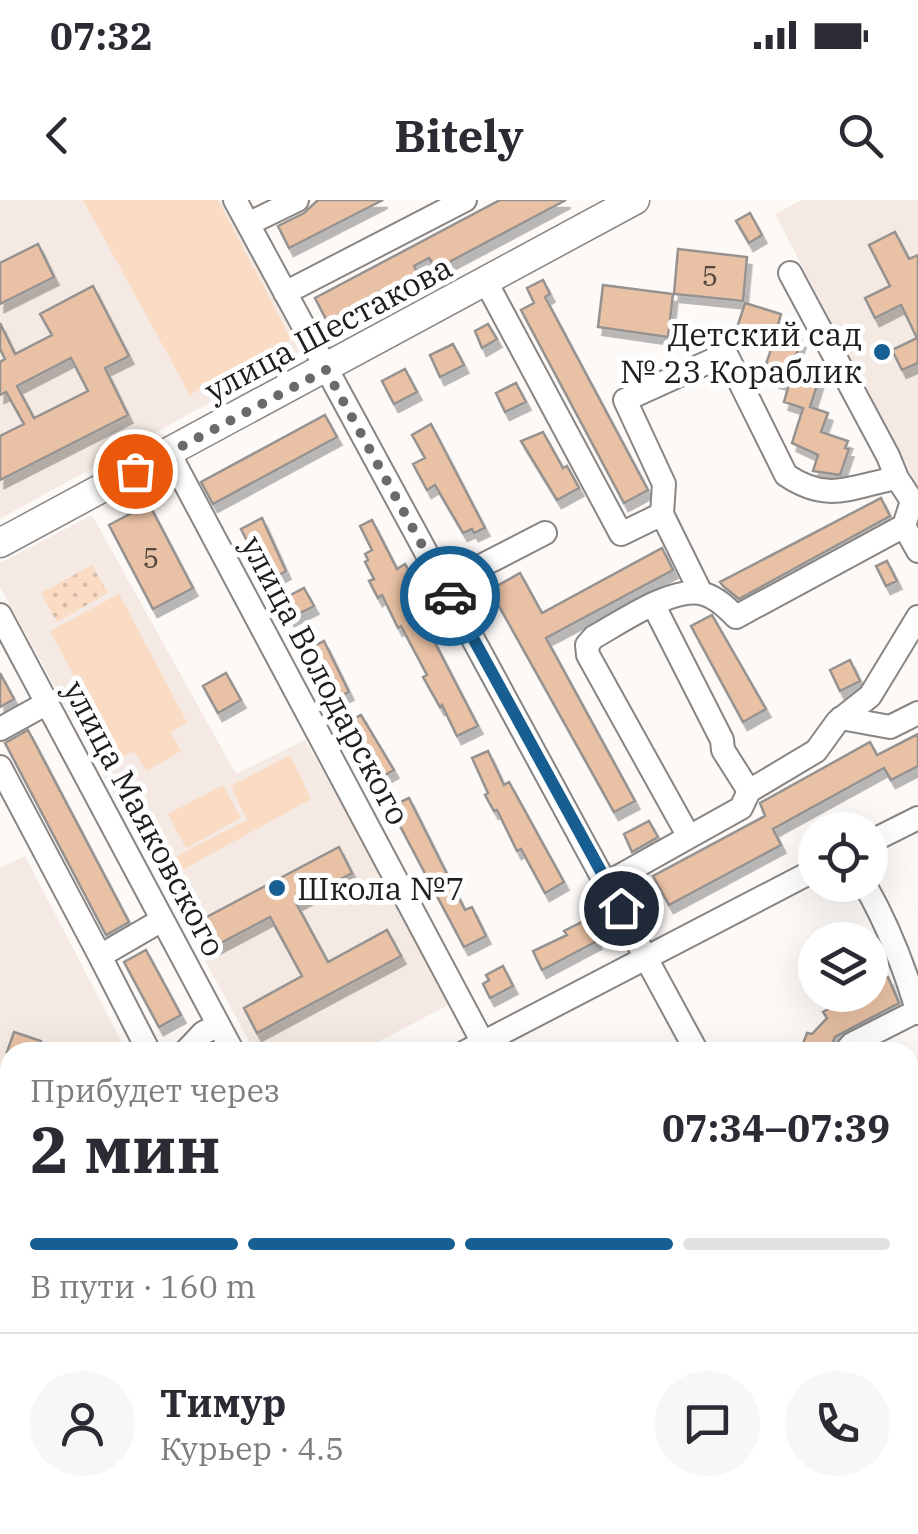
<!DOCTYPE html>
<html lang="ru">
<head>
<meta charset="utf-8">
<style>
	:root { --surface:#fff; --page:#f7f7f7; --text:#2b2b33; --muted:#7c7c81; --line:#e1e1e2; --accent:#175e92 }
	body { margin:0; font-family:"IBM Plex Serif",serif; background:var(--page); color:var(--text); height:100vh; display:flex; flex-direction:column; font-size:38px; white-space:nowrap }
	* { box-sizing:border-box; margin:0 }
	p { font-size:32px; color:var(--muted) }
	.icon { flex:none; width:55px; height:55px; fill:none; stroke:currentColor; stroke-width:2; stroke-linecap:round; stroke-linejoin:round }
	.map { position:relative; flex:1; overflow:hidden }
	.drawer { position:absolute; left:0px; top:842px; width:920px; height:492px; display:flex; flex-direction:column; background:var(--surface); border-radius:30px 30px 0 0; box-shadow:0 10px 40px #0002 }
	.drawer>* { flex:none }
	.tools { position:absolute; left:798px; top:612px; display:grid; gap:20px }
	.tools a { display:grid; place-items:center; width:90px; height:90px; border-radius:50%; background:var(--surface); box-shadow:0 10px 40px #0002; font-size:50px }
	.pin { position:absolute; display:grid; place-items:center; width:85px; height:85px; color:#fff; margin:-42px; border:5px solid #fff; border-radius:50%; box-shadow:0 2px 10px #0007 }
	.courier { position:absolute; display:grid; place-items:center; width:100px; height:100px; margin:-50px; border:8px solid #175e92; border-radius:50%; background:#fff; color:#222; box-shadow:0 2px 12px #0007 }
	.summary em { font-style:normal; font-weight:700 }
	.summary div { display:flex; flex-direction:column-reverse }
	.summary { display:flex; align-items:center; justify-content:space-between; height:170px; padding:0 30px }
	h1 { font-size:65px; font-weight:700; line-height:75px }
	.bar { display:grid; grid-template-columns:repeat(4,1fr); gap:15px 10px; align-content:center; height:120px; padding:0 30px }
	.bar i { height:12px; border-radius:8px; background:var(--line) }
	.bar .on { background:var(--accent) }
	.bar p { grid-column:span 4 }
	.line { display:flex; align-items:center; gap:25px; padding:0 30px; border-top:2px solid var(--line) }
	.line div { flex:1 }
	.round { display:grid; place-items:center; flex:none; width:105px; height:105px; border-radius:52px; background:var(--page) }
	.status { display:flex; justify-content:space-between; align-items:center; height:70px; padding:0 50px; background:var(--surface); direction:ltr }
	.status svg { height:28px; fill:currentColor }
	header { display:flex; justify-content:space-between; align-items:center; height:130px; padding:0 30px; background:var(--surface); font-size:45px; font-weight:700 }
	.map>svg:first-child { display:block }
</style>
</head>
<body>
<div class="status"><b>07:32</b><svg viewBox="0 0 49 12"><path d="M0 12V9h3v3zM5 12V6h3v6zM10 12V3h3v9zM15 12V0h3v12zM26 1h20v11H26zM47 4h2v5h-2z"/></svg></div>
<header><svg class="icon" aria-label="back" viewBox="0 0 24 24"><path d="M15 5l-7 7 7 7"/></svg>Bitely<svg class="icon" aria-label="search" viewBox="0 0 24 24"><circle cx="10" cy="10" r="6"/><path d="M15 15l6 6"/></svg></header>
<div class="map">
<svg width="918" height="1334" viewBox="0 0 918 1334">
	<defs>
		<pattern id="park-dots" width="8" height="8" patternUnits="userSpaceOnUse" patternTransform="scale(2.5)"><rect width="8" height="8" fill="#fadbc4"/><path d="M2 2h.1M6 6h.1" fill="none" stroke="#d6bca8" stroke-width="1.8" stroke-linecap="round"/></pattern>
		<filter id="shadow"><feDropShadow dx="4.5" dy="8" stdDeviation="0" flood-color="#0004"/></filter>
	</defs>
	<rect width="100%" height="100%" fill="#fcf9f7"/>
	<!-- built -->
	<path fill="#f4eae3" d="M0,0H224L301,152L0,319Z
		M801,0H918V289L775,14Z
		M92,315L236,574L305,540L454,802L359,852H255L0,387V363Z
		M25,656L127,852H10V944L0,948V668Z"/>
	<!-- green -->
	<path fill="#fadbc4" d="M83,0H218L291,139L190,195Z
		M119,394L187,522L171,532L181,551L146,571L134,551L119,559L50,431Z
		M290,555L311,599L175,674L169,660L247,620L231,586Z
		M223,585L241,618L186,648L168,614Z"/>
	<!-- park -->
	<path fill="url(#park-dots)" d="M92,365L108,393L57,422L41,393Z"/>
	<!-- building -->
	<path fill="#e9c1a4" stroke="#959290" stroke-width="2.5" fill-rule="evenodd" filter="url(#shadow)" d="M318,0H383L289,48L278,26L304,13Z
		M500,0H566L436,69L429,58L414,66L420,77L329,125L315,98Z
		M750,13L762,35L749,43L736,21Z
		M895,32L909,59L918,55V163L902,170L892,150L917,138L901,105L875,118L865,98L890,86L869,45Z
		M38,44L54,77L0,104V63Z
		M678,49L747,57L743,101L674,94Z
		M543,80L550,94L545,97L648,290L624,303L521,110L534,103L527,88Z
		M603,85L673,94L668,137L598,127Z
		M93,86L129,156L105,168L128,215L0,280V236L24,224L6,192L0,195V162L5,159L0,149V123L15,154L52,135L40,114ZM71,158L88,191L34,218L17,186Z
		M745,103L781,114L773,142L736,131Z
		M488,124L497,139L482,148L475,131Z
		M777,132L801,140L794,162L822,170L810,207L828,213L821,232L848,241L845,248L849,249L840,275L813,271L818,255L792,243L803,208L784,202L789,184L775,180L776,176L769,174L772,166L766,164Z
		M453,144L464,165L440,177L430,155Z
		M405,169L417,192L394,204L382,181Z
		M516,183L526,202L505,212L496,193Z
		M325,215L337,237L213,304L201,282Z
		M431,224L485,328L474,333L472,329L463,333L435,285L427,290L413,264L425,258L412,235Z
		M543,232L563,268L567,266L579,288L557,300L521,241Z
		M881,298L890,316L739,399L723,386L720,382Z
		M149,304L193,388L153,409L109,325Z
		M262,318L286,371L259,386L251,370L259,365L241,329Z
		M372,320L397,369L405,364L413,378L404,383L478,526L457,536L442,505L440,507L423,477L427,475L401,426L398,428L382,395L378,398L369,381L374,379L365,362L368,360L365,354L372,350L360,326Z
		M662,348L673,370L546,438L635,601L614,612L490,390L520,373L542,413Z
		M887,361L897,381L886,386L876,366Z
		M304,388L314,406L290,418L281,400Z
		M712,415L766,509L743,522L691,426Z
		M324,441L349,492L340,496L353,519L361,515L394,570L374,581L347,532L340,536L330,518L336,515L306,450Z
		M850,460L860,481L840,491L830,470Z
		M0,473L14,499L0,507Z
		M226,473L241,500L218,513L203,486Z
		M28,530L129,722L106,735L5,543Z
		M918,534V566L891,580L884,568L773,629L781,645L669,705L653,676L765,616L760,603L870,542L877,555Z
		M488,551L504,585L509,582L564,682L545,693L521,649L517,651L497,610L494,611L485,595L488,593L472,558Z
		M409,598L465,710L472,707L486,736L464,747L390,607Z
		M649,621L658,637L632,652L624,634Z
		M339,647L352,673L296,703L328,762L387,730L401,756L257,833L244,808L302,776L270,717L215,746L201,720Z
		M586,720L597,741L542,770L533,751L567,735L564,731Z
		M146,750L181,815L159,827L124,762Z
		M503,766L513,786L490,798L483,784L489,780L486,775Z
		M888,777L899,803L835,837L829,852H800L807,833L812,834L827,818L823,812L855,795H870V787Z
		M14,832L41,841L37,852H7Z"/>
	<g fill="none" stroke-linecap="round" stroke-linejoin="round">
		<defs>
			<path id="minor" d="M235,0L697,852
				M248,24L297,0
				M790,73L888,256L897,278
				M486,82L621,334L662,314L701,393
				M285,93L465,0
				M169,253L483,843
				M662,314L664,284L625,200L726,154L786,275C829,304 852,286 897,278L912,301L904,326
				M444,385L545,333
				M653,404L722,540L723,550L749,591L741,608L689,637
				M0,415L233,852
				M841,518L890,527L918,513
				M0,529L47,503
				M0,567L100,756L162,720
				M749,591L816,551L837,522L870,496L918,417
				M870,642L918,618
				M607,683L689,637L588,455L587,445L594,437C620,423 673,385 704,394C717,398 727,408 736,417L904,326L918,351
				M865,685C888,725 905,769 918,813
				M100,756L147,848
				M185,852L203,833L218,825
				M465,852L815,670
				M845,852L852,844L917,811
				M910,910L918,888
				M0,968L10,963
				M3,1087L10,1097
				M910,1264L918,1281
				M145,1325L150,1334
				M216,1325L221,1334
				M249,1334L267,1325"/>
			<path id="major" d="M0,343L635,0"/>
		</defs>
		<!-- minor casing -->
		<use href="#minor" stroke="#888583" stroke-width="26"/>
		<!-- major casing -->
		<use href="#major" stroke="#888583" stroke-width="31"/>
		<!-- minor -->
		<use href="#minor" stroke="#fff" stroke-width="22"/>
		<!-- major -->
		<use href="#major" stroke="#fff" stroke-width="28"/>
	</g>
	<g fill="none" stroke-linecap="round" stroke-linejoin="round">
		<!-- done -->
		<path stroke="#6c6a69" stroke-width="10" stroke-dasharray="0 18" d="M135,271L326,170L450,396"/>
		<!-- route -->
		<path stroke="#175e92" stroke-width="12" d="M450,396L621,708"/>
	</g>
	<!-- markers -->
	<g fill="#175e92" stroke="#fff" stroke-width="4">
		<circle cx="882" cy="152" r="10"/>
		<circle cx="277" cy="688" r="10"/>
	</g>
	<g text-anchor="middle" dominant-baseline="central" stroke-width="10" stroke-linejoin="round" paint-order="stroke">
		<!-- number labels -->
		<g font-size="28" fill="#52463f">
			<text x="710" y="75">5</text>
			<text x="151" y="357">5</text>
		</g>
		<!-- street labels -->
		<g font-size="32" fill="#1f1d1d" stroke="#fff">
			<text transform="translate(328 128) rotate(-28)">улица Шестакова</text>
			<text transform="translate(326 480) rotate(62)">улица Володарского</text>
			<text transform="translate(145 618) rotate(62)">улица Маяковского</text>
		</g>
		<!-- poi labels -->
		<g font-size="32" fill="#1f1d1d" stroke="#fff" text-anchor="end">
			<text x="862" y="134">Детский сад<tspan x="862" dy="37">№ 23 Кораблик</tspan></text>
			<text x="297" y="688" text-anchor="start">Школа №7</text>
		</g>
	</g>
</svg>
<div class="tools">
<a><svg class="icon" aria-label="locate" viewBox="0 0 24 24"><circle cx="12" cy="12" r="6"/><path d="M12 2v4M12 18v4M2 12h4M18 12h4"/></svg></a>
<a><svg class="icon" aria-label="layers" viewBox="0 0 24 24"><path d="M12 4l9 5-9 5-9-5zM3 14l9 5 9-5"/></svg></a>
</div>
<div class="pin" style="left:135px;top:271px;background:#ea580c"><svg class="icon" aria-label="bag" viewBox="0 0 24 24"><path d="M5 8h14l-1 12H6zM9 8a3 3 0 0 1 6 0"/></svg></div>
<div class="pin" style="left:621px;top:708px;background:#1f2937"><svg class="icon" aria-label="home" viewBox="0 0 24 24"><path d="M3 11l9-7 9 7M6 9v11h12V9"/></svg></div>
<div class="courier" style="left:450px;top:396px"><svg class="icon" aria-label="car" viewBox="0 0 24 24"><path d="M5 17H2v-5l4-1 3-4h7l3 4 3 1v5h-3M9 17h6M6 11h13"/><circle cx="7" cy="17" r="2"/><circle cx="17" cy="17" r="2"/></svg></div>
<section class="drawer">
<div class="summary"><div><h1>2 мин</h1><p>Прибудет через</p></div><em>07:34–07:39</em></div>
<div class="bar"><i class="on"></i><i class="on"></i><i class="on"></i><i></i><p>В пути · 160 m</p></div>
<div class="line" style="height:180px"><a class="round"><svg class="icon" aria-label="person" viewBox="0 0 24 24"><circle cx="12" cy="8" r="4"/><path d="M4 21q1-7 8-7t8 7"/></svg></a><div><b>Тимур</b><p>Курьер · 4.5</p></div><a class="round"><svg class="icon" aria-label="chat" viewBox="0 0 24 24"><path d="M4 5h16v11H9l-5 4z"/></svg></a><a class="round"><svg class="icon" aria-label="phone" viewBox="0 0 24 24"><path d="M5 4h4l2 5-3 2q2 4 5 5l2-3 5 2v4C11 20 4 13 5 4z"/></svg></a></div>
</section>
</div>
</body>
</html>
